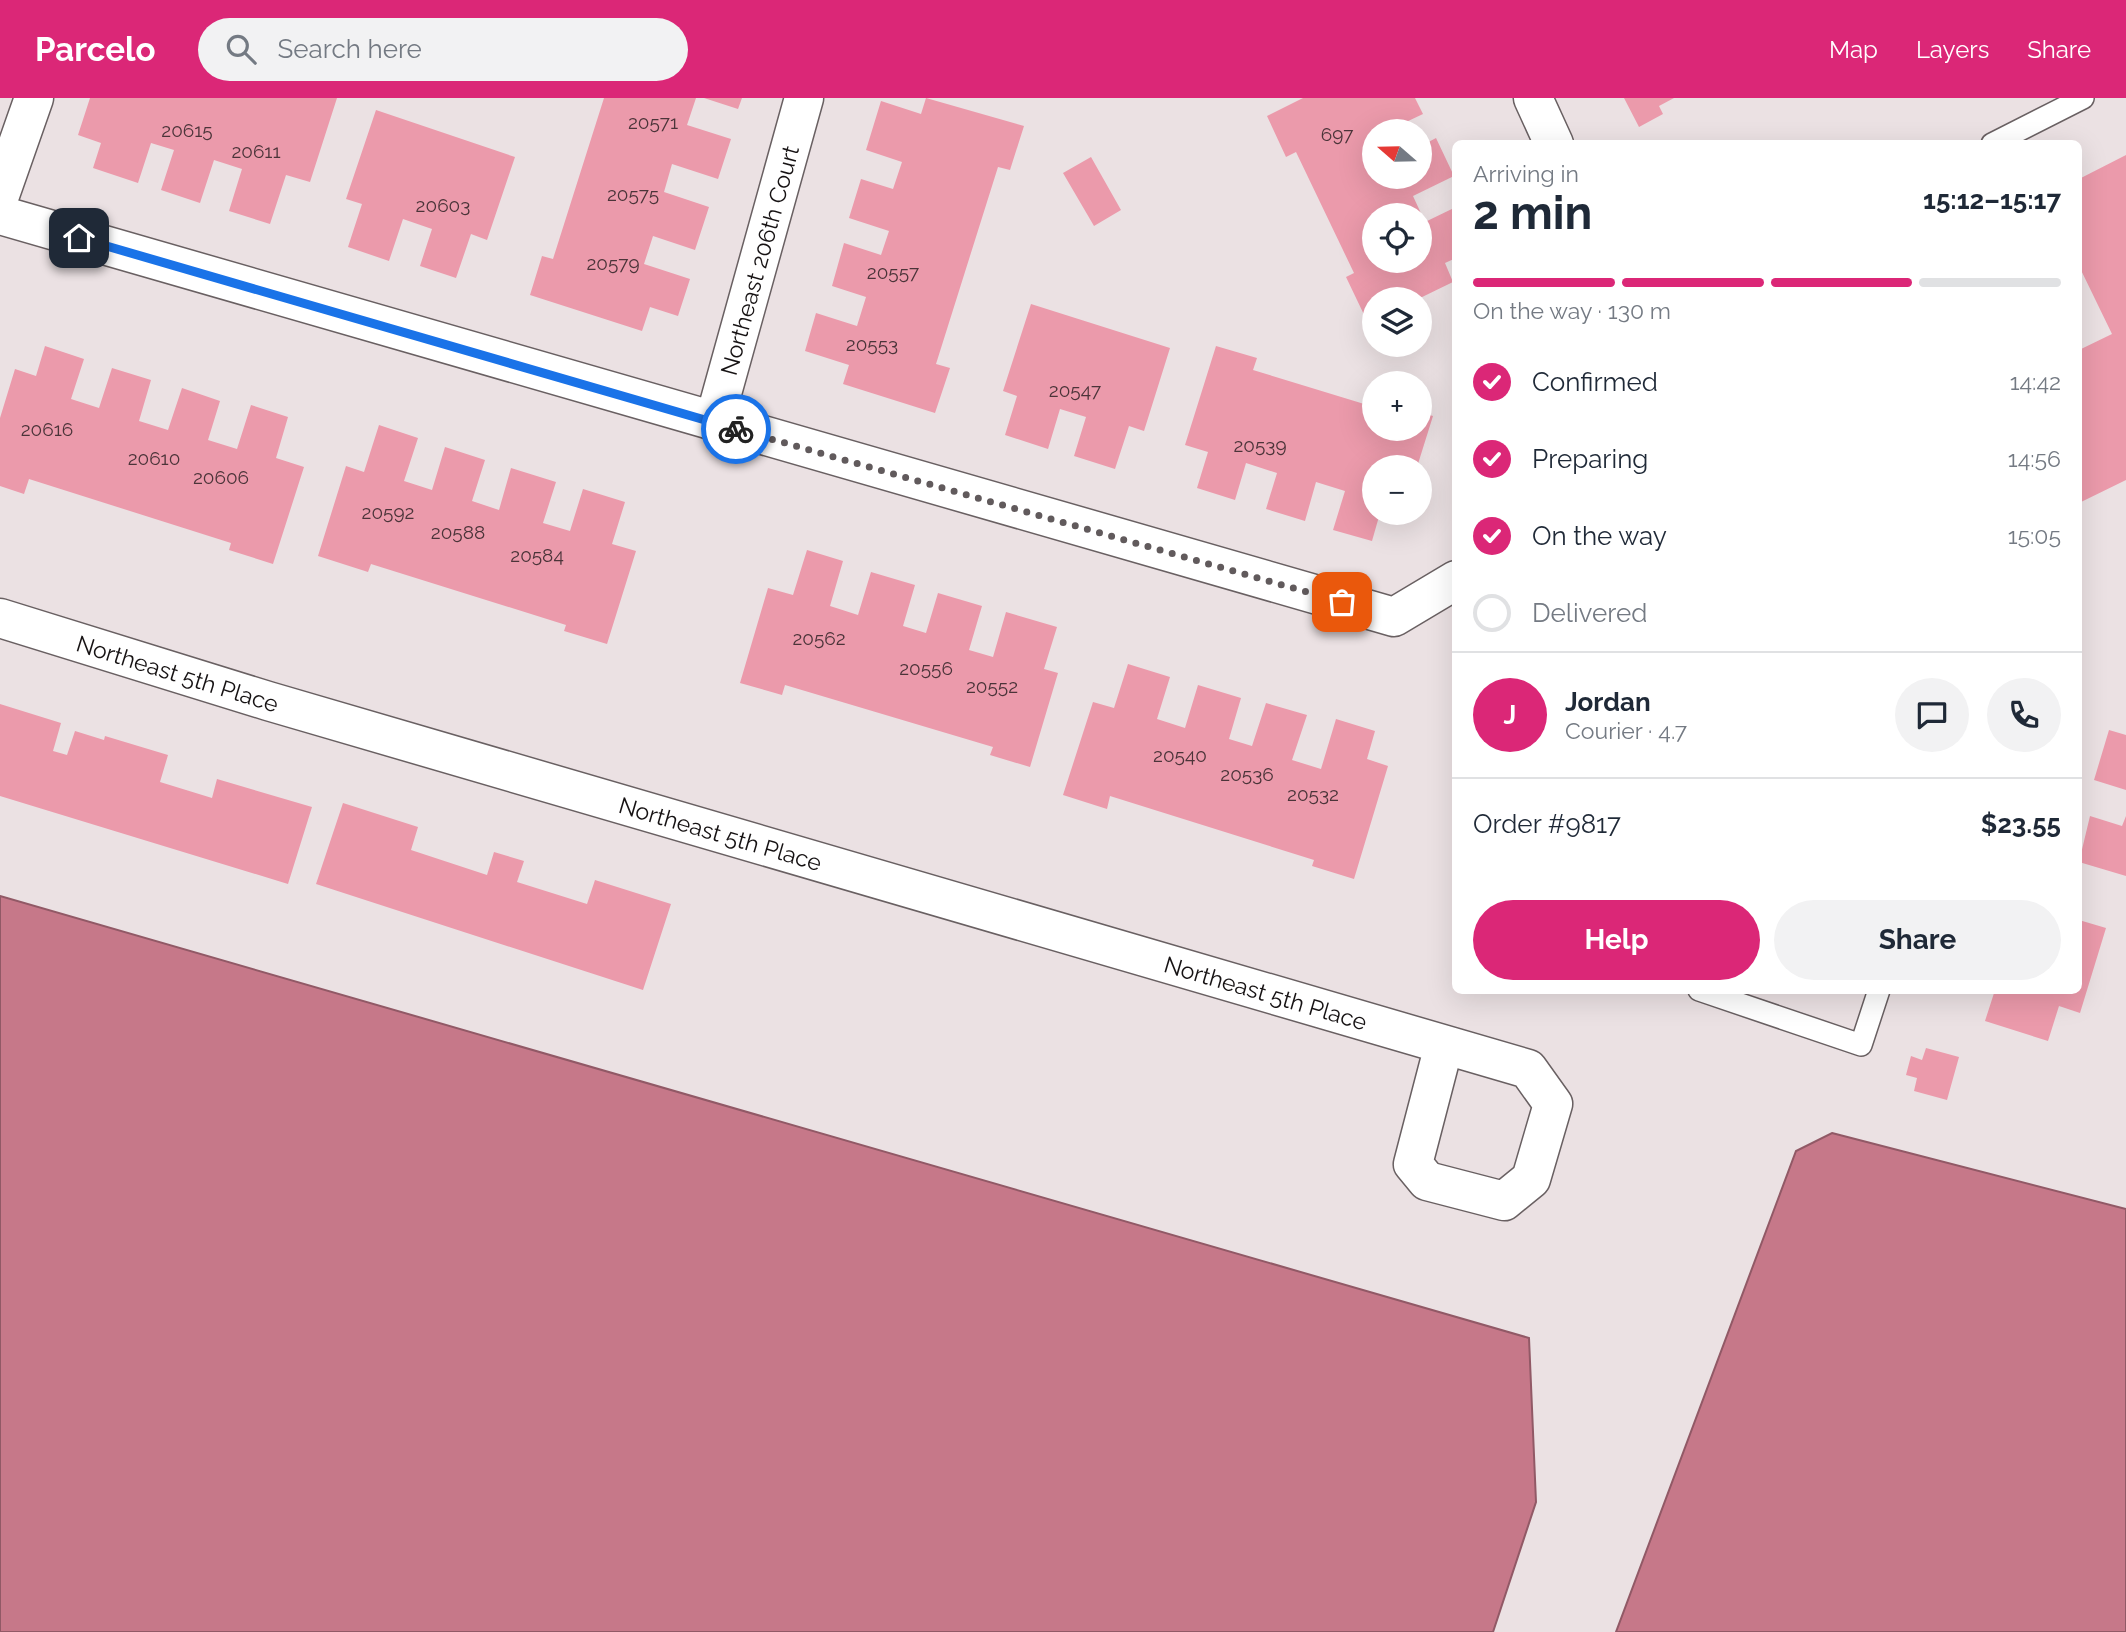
<!DOCTYPE html>
<html lang="en">
<head>
<meta charset="utf-8">
<style>
	:root { --surface:#fff; --page:#f2f2f3; --text:#1f2937; --muted:#747a83; --line:#e0e1e3; --accent:#db2777 }
	body { margin:0; font-family:Raleway,sans-serif; background:var(--page); color:var(--text); height:100vh; display:flex; flex-direction:column; font-size:26px; white-space:nowrap }
	* { box-sizing:border-box; margin:0 }
	p { font-size:23px; color:var(--muted) }
	.icon { flex:none; width:38px; height:38px; fill:none; stroke:currentColor; stroke-width:2; stroke-linecap:round; stroke-linejoin:round }
	.map { position:relative; flex:1; overflow:hidden }
	.drawer { position:absolute; left:1452px; top:42px; width:630px; height:854px; display:flex; flex-direction:column; background:var(--surface); border-radius:10px; box-shadow:0 7px 28px #0002 }
	.drawer>* { flex:none }
	.needle { width:46px; rotate:290deg }
	.fabs { position:absolute; left:1362px; top:21px; display:grid; gap:14px }
	.fabs a { display:grid; place-items:center; width:70px; height:70px; border-radius:50%; background:var(--surface); box-shadow:0 7px 28px #0002; font-size:35px }
	.pin { position:absolute; display:grid; place-items:center; width:60px; height:60px; color:#fff; margin:-30px; border-radius:14px; box-shadow:0 4px 10px #0006 }
	.courier { position:absolute; display:grid; place-items:center; width:70px; height:70px; margin:-35px; border:5px solid #1a73e8; border-radius:50%; background:#fff; color:#222; box-shadow:0 2px 9px #0007 }
	.head em { font-style:normal; font-weight:700 }
	.head div { display:flex; flex-direction:column-reverse }
	.head { display:flex; align-items:center; justify-content:space-between; height:119px; padding:0 21px }
	h1 { font-size:46px; font-weight:700; line-height:52px }
	.bar { display:grid; grid-template-columns:repeat(4,1fr); gap:10px 7px; align-content:center; height:84px; padding:0 21px }
	.bar i { height:9px; border-radius:5px; background:var(--line) }
	.bar .on { background:var(--accent) }
	.bar p { grid-column:span 4 }
	.line { display:flex; align-items:center; gap:18px; padding:0 21px; border-top:2px solid var(--line) }
	.line div { flex:1 }
	.round { display:grid; place-items:center; flex:none; width:74px; height:74px; border-radius:37px; background:var(--page) }
	ol { padding:0 21px; list-style:none }
	li { display:flex; align-items:center; gap:21px; height:77px }
	li p { margin-inline-start:auto }
	li .icon { padding:7px; border-radius:50%; background:var(--accent); color:#fff; stroke-width:4 }
	li:last-child { color:var(--muted) }
	li i { width:38px; height:38px; border:4px solid var(--line); border-radius:50% }
	.primary-button { display:flex; gap:14px; margin-top:auto; padding:14px 21px }
	.primary-button a { flex:1; height:80px; border-radius:42px; background:var(--accent); color:#fff; font-size:28px; font-weight:700; line-height:80px; text-align:center }
	.primary-button a+a { background:var(--page); color:var(--text) }
	header { display:flex; align-items:center; gap:42px; box-sizing:border-box; height:98px; padding:0 35px; background:var(--accent); color:#fff }
	header strong { font-size:33px }
	nav { display:flex; gap:38px; margin-inline-start:auto; font-size:24px }
	.search { width:490px; height:63px; background:var(--page); display:flex; align-items:center; gap:18px; box-sizing:border-box; padding:0 24px; border-radius:38px; color:var(--muted); font-size:26px }
	.map>svg:first-child { display:block }
</style>
</head>
<body>
<header>
<strong>Parcelo</strong>
<div class="search"><svg class="icon" aria-label="search" viewBox="0 0 24 24"><circle cx="10" cy="10" r="6"/><path d="M15 15l6 6"/></svg>Search here</div>
<nav><a>Map</a><a>Layers</a><a>Share</a></nav>
</header>
<div class="map">
<svg width="2126" height="1534" viewBox="0 0 2126 1534">
	<rect width="100%" height="100%" fill="#ebe1e3"/>
	<!-- water -->
	<path fill="#c67889" stroke="#915966" stroke-width="2" d="M0,798L1529,1240L1536,1404L1493,1534H0Z
		M1832,1035L2126,1111V1534H1616L1796,1053Z"/>
	<!-- building -->
	<path fill="#eb9aab" fill-rule="evenodd" d="M90,0H337L310,84L286,77L270,126L229,113L242,71L214,62L200,105L161,92L174,52L151,45L138,85L93,70L101,45L78,37Z
		M604,0H696L687,27L731,41L718,81L672,66L664,94L709,109L695,152L653,138L644,166L690,181L678,218L650,209L642,233L530,197L542,158L553,161Z
		M704,0H742L738,11Z
		M926,0L1024,28L1010,72L998,69L936,266L950,270L935,315L843,286L849,267L805,253L816,215L857,228L866,199L832,188L844,145L881,157L889,133L849,120L861,81L893,91L902,64L866,52L881,3L921,16Z
		M1303,0H1415L1423,16L1387,33H1374V79H1419V49L1436,40L1454,78L1413,98L1425,124L1456,109V160L1445,165L1453,184L1418,201H1374V222L1368,225L1346,179L1354,175L1296,54L1286,59L1267,18ZM1374,117H1419V163H1374Z
		M1624,0H1674L1659,8L1663,16L1639,29Z
		M376,12L515,59L487,142L471,136L456,180L420,168L432,131L403,121L389,163L348,149L362,106L346,101Z
		M2126,57V382L2079,405V252L2112,236L2079,168V81Z
		M1091,59L1121,112L1094,128L1063,75Z
		M1031,206L1170,250L1144,333L1129,328L1115,371L1074,358L1086,319L1060,311L1048,351L1005,337L1017,298L1003,293Z
		M45,248L84,261L71,301L99,310L112,270L151,282L139,323L168,332L182,290L220,303L208,342L237,351L251,307L288,319L276,360L304,369L273,466L229,452L231,445L29,381L24,396L0,388V320L15,271L36,278Z
		M1216,248L1257,260L1253,272L1374,309V331H1419V314L1433,318L1417,369H1374V415H1380L1372,443L1333,432L1345,393L1316,384L1305,423L1266,411L1277,375L1246,365L1235,402L1197,390L1208,354L1185,347Z
		M379,327L418,340L404,383L432,392L445,349L485,362L472,403L499,412L511,370L556,384L543,425L570,433L583,391L625,404L612,446L636,453L607,546L564,533L566,527L371,466L368,474L318,458L346,368L364,374Z
		M807,452L843,463L830,508L858,517L871,474L915,487L903,528L926,535L938,495L982,508L969,552L993,559L1006,514L1057,529L1044,571L1058,575L1030,669L990,657L993,649L785,587L782,597L740,585L768,490L793,497Z
		M1128,566L1170,579L1157,621L1185,630L1198,587L1241,600L1229,641L1252,648L1266,605L1307,617L1292,662L1321,671L1336,621L1375,633L1367,661L1388,668L1354,781L1312,768L1314,762L1110,698L1107,711L1063,697L1093,604L1114,610Z
		M0,606L61,625L53,653L67,657L75,633L104,642L105,638L168,657L160,684L212,700L217,681L312,709L288,786L0,698Z
		M2109,632L2126,637V692L2094,682Z
		M343,705L418,729L411,752L487,777L494,754L524,763L517,784L587,806L595,782L671,806L643,892L316,786Z
		M2090,718L2122,728L2126,718V778L2079,764Z
		M2079,822L2106,830L2080,915L2059,908L2048,943L1985,923L1995,892H2079Z
		M1926,950L1959,959L1947,1002L1914,993L1917,980L1906,977L1911,958L1922,962Z"/>
	<g fill="none" stroke-linecap="round" stroke-linejoin="round">
		<defs>
			<path id="service" d="M1992,46L2083,0
				M1699,892L1861,947L1879,892"/>
			<g id="minor">
				<path d="M1533,0L1554,46"/>
				<path d="M0,97L34,0"/>
				<path d="M0,117L1394,519L1456,482"/>
				<path id="s1" d="M714,324L804,0"/>
				<path id="s2" d="M0,520L268,603L1528,971L1553,1006L1531,1081L1504,1103L1427,1083L1413,1066L1444,947"/>
			</g>
		</defs>
		<!-- service casing -->
		<use href="#service" stroke="#696062" stroke-width="24"/>
		<!-- minor casing -->
		<use href="#minor" stroke="#696062" stroke-width="41"/>
		<!-- service -->
		<use href="#service" stroke="#fff" stroke-width="21"/>
		<!-- minor -->
		<use href="#minor" stroke="#fff" stroke-width="38"/>
	</g>
	<g fill="none" stroke-linecap="round" stroke-linejoin="round">
		<!-- done -->
		<path stroke="#615a5c" stroke-width="7" stroke-dasharray="0 12.6" d="M736,331L1342,504"/>
		<!-- route -->
		<path stroke="#1a73e8" stroke-width="9" d="M79,140L736,331"/>
	</g>
	<g text-anchor="middle" dominant-baseline="central" stroke-width="7" stroke-linejoin="round" paint-order="stroke">
		<!-- number labels -->
		<g font-size="19" fill="#4b3439">
			<text x="653" y="24">20571</text>
			<text x="187" y="32">20615</text>
			<text x="1337" y="36">697</text>
			<text x="256" y="53">20611</text>
			<text x="633" y="96">20575</text>
			<text x="443" y="107">20603</text>
			<text x="613" y="165">20579</text>
			<text x="893" y="174">20557</text>
			<text x="872" y="246">20553</text>
			<text x="1075" y="292">20547</text>
			<text x="47" y="331">20616</text>
			<text x="1260" y="347">20539</text>
			<text x="154" y="360">20610</text>
			<text x="221" y="379">20606</text>
			<text x="388" y="414">20592</text>
			<text x="458" y="434">20588</text>
			<text x="537" y="457">20584</text>
			<text x="819" y="540">20562</text>
			<text x="926" y="570">20556</text>
			<text x="992" y="588">20552</text>
			<text x="1180" y="657">20540</text>
			<text x="1247" y="676">20536</text>
			<text x="1313" y="696">20532</text>
		</g>
		<!-- street labels -->
		<g font-size="23" fill="#161213" stroke="#f8eef0">
			<text stroke="none"><textPath href="#s1" startOffset="168">Northeast 206th Court</textPath></text>
			<text stroke="none"><textPath href="#s2" startOffset="186">Northeast 5th Place</textPath></text>
			<text stroke="none"><textPath href="#s2" startOffset="752">Northeast 5th Place</textPath></text>
			<text stroke="none"><textPath href="#s2" startOffset="1320">Northeast 5th Place</textPath></text>
		</g>
	</g>
</svg>
<div class="fabs">
<a><svg class="needle" viewBox="-14 -14 28 28"><path d="M0-13l5 13h-10z" fill="#e53935"/><path d="M0 13l5-13h-10z" fill="#747a83"/></svg></a>
<a><svg class="icon" aria-label="locate" viewBox="0 0 24 24"><circle cx="12" cy="12" r="6"/><path d="M12 2v4M12 18v4M2 12h4M18 12h4"/></svg></a>
<a><svg class="icon" aria-label="layers" viewBox="0 0 24 24"><path d="M12 4l9 5-9 5-9-5zM3 14l9 5 9-5"/></svg></a>
<a>+</a>
<a>−</a>
</div>
<div class="pin" style="left:1342px;top:504px;background:#ea580c"><svg class="icon" aria-label="bag" viewBox="0 0 24 24"><path d="M5 8h14l-1 12H6zM9 8a3 3 0 0 1 6 0"/></svg></div>
<div class="pin" style="left:79px;top:140px;background:#1f2937"><svg class="icon" aria-label="home" viewBox="0 0 24 24"><path d="M3 11l9-7 9 7M6 9v11h12V9"/></svg></div>
<div class="courier" style="left:736px;top:331px"><svg class="icon" aria-label="bike" viewBox="0 0 24 24"><circle cx="6" cy="16" r="4"/><circle cx="18" cy="16" r="4"/><path d="M6 16l4-8h5l3 8M10 8l3 8H6M13 5h3"/></svg></div>
<section class="drawer">
<div class="head"><div><h1>2 min</h1><p>Arriving in</p></div><em>15:12–15:17</em></div>
<div class="bar"><i class="on"></i><i class="on"></i><i class="on"></i><i></i><p>On the way · 130 m</p></div>
<ol>
<li><svg class="icon" aria-label="check" viewBox="0 0 24 24"><path d="M5 12l5 5 9-10"/></svg>Confirmed<p>14:42</p></li>
<li><svg class="icon" aria-label="check" viewBox="0 0 24 24"><path d="M5 12l5 5 9-10"/></svg>Preparing<p>14:56</p></li>
<li><svg class="icon" aria-label="check" viewBox="0 0 24 24"><path d="M5 12l5 5 9-10"/></svg>On the way<p>15:05</p></li>
<li><i></i>Delivered</li>
</ol>
<div class="line" style="height:126px"><b class="round" style="background:var(--accent);color:#fff">J</b><div><b>Jordan</b><p>Courier · 4.7</p></div><a class="round"><svg class="icon" aria-label="chat" viewBox="0 0 24 24"><path d="M4 5h16v11H9l-5 4z"/></svg></a><a class="round"><svg class="icon" aria-label="phone" viewBox="0 0 24 24"><path d="M5 4h4l2 5-3 2q2 4 5 5l2-3 5 2v4C11 20 4 13 5 4z"/></svg></a></div>
<div class="line" style="height:91px"><div>Order #9817</div><b>$23.55</b></div>
<div class="primary-button"><a>Help</a><a>Share</a></div>
</section>
</div>
</body>
</html>
